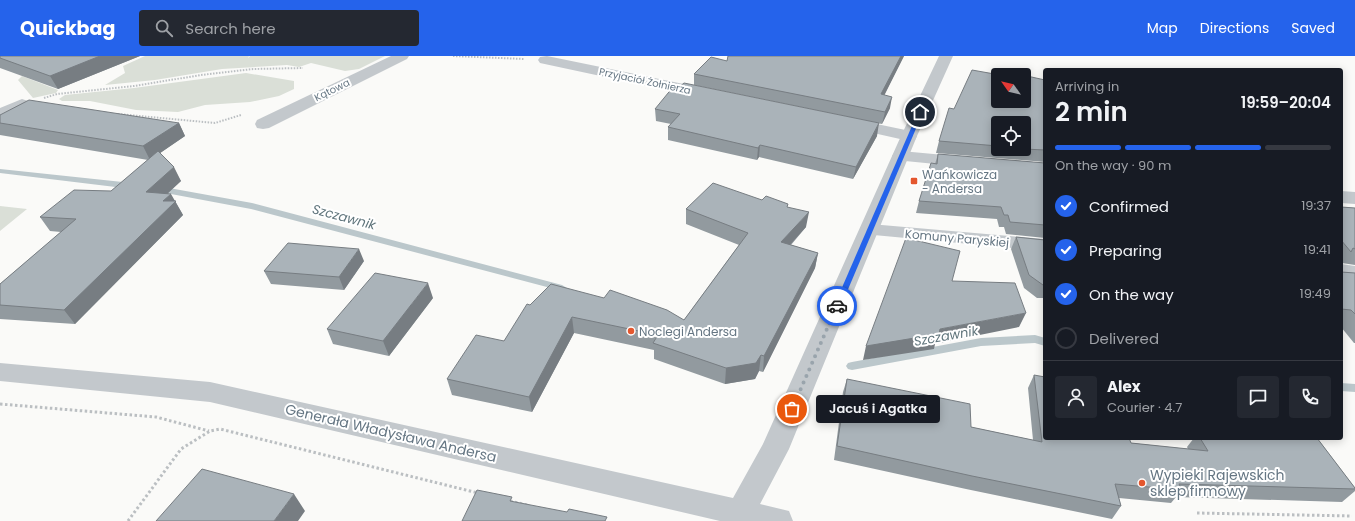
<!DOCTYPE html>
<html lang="en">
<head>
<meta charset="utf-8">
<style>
	:root { --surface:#171b24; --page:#242831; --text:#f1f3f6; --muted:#9ea1a6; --line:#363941; --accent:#2563eb }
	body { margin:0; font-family:Poppins,sans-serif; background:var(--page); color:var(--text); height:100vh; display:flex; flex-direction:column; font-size:15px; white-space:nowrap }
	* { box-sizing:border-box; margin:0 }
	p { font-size:13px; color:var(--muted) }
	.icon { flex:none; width:22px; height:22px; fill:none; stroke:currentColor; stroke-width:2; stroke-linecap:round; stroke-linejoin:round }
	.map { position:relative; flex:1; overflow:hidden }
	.panel { position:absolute; left:1043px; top:12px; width:300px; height:372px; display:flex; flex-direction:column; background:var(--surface); border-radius:4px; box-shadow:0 2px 10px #0003 }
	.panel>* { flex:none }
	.needle { width:26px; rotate:304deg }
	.tools { position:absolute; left:991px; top:12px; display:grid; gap:8px }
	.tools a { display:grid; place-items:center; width:40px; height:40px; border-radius:4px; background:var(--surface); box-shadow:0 2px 10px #0003; font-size:20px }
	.pin { position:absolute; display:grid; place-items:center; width:34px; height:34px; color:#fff; margin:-17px; border:2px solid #fff; border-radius:50%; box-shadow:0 1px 4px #0007 }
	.courier { position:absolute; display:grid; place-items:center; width:40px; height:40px; margin:-20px; border:3px solid #2563eb; border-radius:50%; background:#fff; color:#222; box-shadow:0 1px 5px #0007 }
	.bubble { position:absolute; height:28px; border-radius:4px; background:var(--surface); box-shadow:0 2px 10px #0003; font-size:13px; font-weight:600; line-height:28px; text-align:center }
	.headline em { font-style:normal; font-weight:600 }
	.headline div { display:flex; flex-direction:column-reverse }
	.headline { display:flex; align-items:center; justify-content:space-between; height:68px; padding:0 12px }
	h1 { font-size:26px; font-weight:600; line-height:30px }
	.bar { display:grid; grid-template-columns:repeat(4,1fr); gap:6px 4px; align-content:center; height:48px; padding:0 12px }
	.bar i { height:5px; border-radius:3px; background:var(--line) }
	.bar .active { background:var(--accent) }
	.bar p { grid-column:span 4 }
	.line { display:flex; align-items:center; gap:10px; padding:0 12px; border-top:1px solid var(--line) }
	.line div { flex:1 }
	.round { display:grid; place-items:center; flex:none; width:42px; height:42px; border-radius:4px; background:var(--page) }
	ol { padding:0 12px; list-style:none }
	li { display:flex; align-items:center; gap:12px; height:44px }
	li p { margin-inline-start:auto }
	li .icon { padding:4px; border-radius:50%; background:var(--accent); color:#fff; stroke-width:4 }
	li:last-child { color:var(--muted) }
	li i { width:22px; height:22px; border:2px solid var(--line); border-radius:50% }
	header { display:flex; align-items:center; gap:24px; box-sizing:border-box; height:56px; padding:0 20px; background:var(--accent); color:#fff }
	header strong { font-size:19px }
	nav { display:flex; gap:22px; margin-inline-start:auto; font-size:14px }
	.search { width:280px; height:36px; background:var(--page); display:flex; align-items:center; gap:10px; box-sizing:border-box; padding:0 14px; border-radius:4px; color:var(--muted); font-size:15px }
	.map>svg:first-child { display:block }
</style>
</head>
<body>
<header>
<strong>Quickbag</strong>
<div class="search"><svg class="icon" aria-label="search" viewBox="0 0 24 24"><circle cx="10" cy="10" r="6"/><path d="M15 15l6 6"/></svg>Search here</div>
<nav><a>Map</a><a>Directions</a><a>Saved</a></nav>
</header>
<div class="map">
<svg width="1355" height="465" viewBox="0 0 1355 465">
	<rect width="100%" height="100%" fill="#fafaf8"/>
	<!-- green -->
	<path fill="#dadfd7" d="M145,0H249L248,2L250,0H385L359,13L345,15L311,7L299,11L287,9L222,13L155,24L105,29L125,17L123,10Z
		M246,17L294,25V33L279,40L250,46L205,49L178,56L136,54L90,45H62L59,43L65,39L134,32Z
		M22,20L58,34L56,37L33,42L18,24Z
		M0,150L27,153L0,175Z"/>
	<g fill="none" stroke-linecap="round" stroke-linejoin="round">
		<!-- stream -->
		<path fill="#bbc7cb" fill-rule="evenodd" d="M0,113L132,127L136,130L132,133L0,117Z
			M158,130L252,147L562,229L567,232L562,235L251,153L155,135L154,133Z
			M1035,279L1045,282V290L1035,287L981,290L852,314L848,313L846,310L848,307L852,306L981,282Z
			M1341,327L1355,328V336L1341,335Z"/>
		<!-- path-far1 -->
		<path stroke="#bbbfc2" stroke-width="2" stroke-dasharray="1.5 1.5" stroke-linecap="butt" d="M453,0L524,3
			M44,42L57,38L134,30L201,19L253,13L303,12
			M118,58L215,67L241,59"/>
		<!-- path -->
		<path stroke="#bbbfc2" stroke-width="3" stroke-dasharray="2.5 2.5" stroke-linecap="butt" d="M0,348L156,361L209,375
			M510,445L527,449
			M1197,457L1352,460
			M128,465L181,393L210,375L220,373L478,437"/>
		<!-- minor -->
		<path fill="#c3c8cc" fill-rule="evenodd" d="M391,0H409L407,3L269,72L263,73L257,72L255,68L257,64Z
			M547,0L708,33L713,35L716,38L713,41L708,43L540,7L538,4L540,1Z
			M22,43L28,45L30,48L28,51L0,63V52Z
			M848,62L915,76L917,80L915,84L909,85L842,70L840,67L842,64Z
			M901,95L966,101L972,102L975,106L972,110L966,111L895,104L892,100L895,96Z
			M1341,135L1355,136V148L1341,147Z
			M870,168L1045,183V195L863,178L860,174L863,170Z
			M1341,208L1355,210V224L1341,222Z"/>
		<!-- tertiary -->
		<path fill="#c3c8cc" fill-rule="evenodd" d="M939,0H953L917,80L789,393L760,448L789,455L793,465H720L210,346L0,325V307L210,326L733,442L763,388L901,80Z"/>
	</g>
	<!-- wall -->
	<path fill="#929a9f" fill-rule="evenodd" d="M0,0H140L58,33L0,12Z
		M728,0H904L884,39L890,52L882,68L694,29V18L727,5Z
		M1026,24H1045V106L936,97L939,85ZM998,67H1024V93H998Z
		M655,53L877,80L853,123L759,101L757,104L668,84V71L671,68L656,65Z
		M0,67H179L185,80L160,97L181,125L168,137L175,145L183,159L75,268L0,263V228L61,176L50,175L40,161L111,135L148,104L0,79Z
		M938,98L1045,107V182L1006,178L1004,171H999L997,163L916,157L919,145L935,108Z
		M762,144L787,151L806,171L791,189L818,197L815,212L763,316L759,315L755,323L725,328L654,303V294L574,277L532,356L452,339L447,323L504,285L530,249L684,264L739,189L686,168V153Z
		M1341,151L1355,152V209L1342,207L1341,208Z
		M1016,181L1045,184V242H1037L1024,232L1011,193Z
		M364,205L344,234L271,228L264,215Z
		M1341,216L1355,217V287H1354L1341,271Z
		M433,242L389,300L333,288L327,273Z
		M1034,319L1131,387L1188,393L1187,391L1194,382H1317L1355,432V435L1342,446L1176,441L1171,447L1119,442L1121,450L1112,463L966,433L834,404L843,336L847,323L971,371L1033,384L1028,332Z"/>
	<!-- shaded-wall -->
	<path fill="#777d82" d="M100,0H140L58,33L50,20Z
		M901,0H904L879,50L881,38Z
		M892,41L890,52L882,68L885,56Z
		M179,67L185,80L150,104L143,90Z
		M879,67L877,80L853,123L856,111Z
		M760,89L759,101L757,104L758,92Z
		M174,111L181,125L154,150L146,136Z
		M171,138L183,159L75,268L64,254L163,145Z
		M809,156L806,171L779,201L781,186Z
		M359,193L364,205L344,234L339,221Z
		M818,197L815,212L763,316L764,300Z
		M428,227L433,242L389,300L383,285Z
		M1026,257L1019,271L935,288L934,293L863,304L866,290L940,273Z
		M572,261L574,277L532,356L529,341Z
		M761,299L759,315L755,323L725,328L726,312Z
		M294,438L305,455L298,465H274Z"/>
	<!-- building -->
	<path fill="#aab3b9" stroke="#777d82" d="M0,0H100L50,20L0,2Z
		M728,0H901L881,38L892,41L885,56L694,18L711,1L727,5Z
		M972,14L1000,19H998V45H1024V24H1026L1027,20L1045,24V94L1024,93V67H998V90L939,85L949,52L954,53Z
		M684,27L879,67L856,111L760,89L758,92L668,71L680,58L655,53L673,31L678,32Z
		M29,44L179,67L143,90L0,67V59Z
		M158,95L174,111L146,136L171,138L163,145H176L64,254L0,249V228L76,163L40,161L74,134L111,135Z
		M938,98L1045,107V169L1010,166L1008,159H1004L1001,151L919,145L931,107L937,108Z
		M713,127L762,144L766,140L788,148L787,151L809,156L781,186L818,197L764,300L761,299L756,307L726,312L653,287L658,279L572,261L529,341L447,323L476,279L504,285L527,248L530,249L551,228L604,242L610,234L667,254L684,264L748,177L686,153Z
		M1341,151L1355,152V193L1353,192L1351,196L1341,184Z
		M1016,181L1045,184V230L1043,229L1029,219Z
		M906,182L960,195L952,225L1015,227L1026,257L940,273L939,278L866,290Z
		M288,187L359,193L339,221L264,215Z
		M1341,216L1355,217V258L1351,254L1341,253Z
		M375,217L428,227L383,285L327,273Z
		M1034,319L1045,321V382H1129L1131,387L1208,395L1200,382H1317L1355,432V433L1179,428L1182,434L1115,428L1121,450L972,420L837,390L847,323L970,348L971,371L1042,386Z
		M202,413L294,438L274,465H156Z
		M477,434L512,441L510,445L567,456L569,453L607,461L605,465H462Z"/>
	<!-- route -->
	<path fill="#2563eb" d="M920,54L923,56L841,250L840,251H835L834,250L918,56Z"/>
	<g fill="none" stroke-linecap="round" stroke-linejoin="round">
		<!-- done -->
		<path stroke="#99a4ac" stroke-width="4" stroke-dasharray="0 7.2" d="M792,353L837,250"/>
	</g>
	<!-- markers -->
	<g fill="#e4572e" stroke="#fff" stroke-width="1.5">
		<rect x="910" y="121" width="8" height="8" rx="2"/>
		<circle cx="631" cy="275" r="4"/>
		<circle cx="1142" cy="427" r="4"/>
	</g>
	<g text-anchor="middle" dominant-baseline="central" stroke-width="4" stroke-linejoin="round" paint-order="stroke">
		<!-- far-street labels -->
		<g font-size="10" fill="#657683" stroke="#fff">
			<text transform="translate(645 25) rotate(12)">Przyjaciół Żołnierza</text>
			<text transform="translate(332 34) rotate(-26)">Kątowa</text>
		</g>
		<!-- poi labels -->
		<g font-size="12" fill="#657683" stroke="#fff" text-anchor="start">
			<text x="922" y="118">Wańkowicza<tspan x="922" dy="14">- Andersa</tspan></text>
			<text x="639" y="275">Noclegi Andersa</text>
		</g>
		<!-- street labels -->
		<g font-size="12" fill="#657683" stroke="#fff">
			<text transform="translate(957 182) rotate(5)">Komuny Paryskiej</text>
		</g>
		<!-- water labels -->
		<g font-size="13" font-style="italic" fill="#60757c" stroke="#fff">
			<text transform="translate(344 161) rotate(15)">Szczawnik</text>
			<text transform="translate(946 280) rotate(-10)">Szczawnik</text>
		</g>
		<!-- near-street labels -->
		<g font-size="14" fill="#657683" stroke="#fff">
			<text transform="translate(391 377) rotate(13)">Generała Władysława Andersa</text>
		</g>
		<!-- near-poi labels -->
		<g font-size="14" fill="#657683" stroke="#fff" text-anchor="start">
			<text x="1150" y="419">Wypieki Rajewskich<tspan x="1150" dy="16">sklep firmowy</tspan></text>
		</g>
	</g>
</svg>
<div class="tools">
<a><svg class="needle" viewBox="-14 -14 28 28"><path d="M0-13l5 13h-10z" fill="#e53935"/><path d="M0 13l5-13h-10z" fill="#9ea1a6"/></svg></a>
<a><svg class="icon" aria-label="locate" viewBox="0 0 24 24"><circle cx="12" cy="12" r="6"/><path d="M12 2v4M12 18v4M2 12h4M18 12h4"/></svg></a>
</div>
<div class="pin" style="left:792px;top:353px;background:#ea580c"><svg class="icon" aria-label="bag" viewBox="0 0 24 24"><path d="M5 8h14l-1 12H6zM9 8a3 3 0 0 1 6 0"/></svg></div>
<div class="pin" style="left:920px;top:56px;background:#1f2937"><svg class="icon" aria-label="home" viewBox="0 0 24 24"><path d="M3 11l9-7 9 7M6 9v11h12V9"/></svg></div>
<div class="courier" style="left:837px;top:250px"><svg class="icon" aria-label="car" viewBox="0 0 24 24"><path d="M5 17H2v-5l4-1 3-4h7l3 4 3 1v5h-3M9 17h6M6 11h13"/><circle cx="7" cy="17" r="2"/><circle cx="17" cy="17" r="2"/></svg></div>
<div class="bubble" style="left:816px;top:339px;width:124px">Jacuś i Agatka</div>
<section class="panel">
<div class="headline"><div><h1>2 min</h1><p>Arriving in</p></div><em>19:59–20:04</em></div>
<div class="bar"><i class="active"></i><i class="active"></i><i class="active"></i><i></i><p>On the way · 90 m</p></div>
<ol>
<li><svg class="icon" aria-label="check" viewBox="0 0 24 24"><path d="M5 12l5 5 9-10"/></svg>Confirmed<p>19:37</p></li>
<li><svg class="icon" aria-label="check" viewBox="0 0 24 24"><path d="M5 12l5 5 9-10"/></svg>Preparing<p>19:41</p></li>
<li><svg class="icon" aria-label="check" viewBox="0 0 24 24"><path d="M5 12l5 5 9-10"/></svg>On the way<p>19:49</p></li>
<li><i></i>Delivered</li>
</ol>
<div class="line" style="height:72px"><a class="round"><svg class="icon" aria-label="person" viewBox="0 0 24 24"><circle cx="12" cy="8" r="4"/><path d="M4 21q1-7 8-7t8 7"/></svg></a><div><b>Alex</b><p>Courier · 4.7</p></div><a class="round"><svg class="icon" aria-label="chat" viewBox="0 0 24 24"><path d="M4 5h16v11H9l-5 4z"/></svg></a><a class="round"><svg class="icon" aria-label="phone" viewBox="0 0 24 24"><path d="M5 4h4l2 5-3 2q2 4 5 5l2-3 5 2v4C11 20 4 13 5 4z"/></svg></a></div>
</section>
</div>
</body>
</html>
